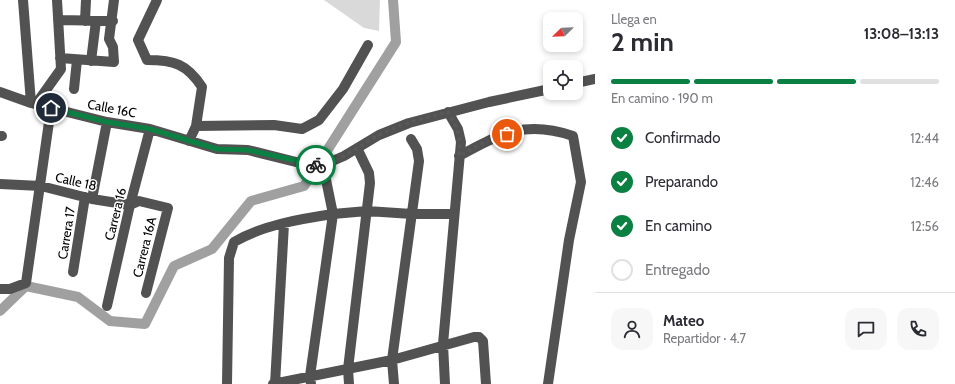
<!DOCTYPE html>
<html lang="es">
<head>
<meta charset="utf-8">
<style>
	:root { --surface:#fff; --page:#f7f7f7; --text:#2b2b33; --muted:#7c7c81; --line:#e1e1e2; --accent:#0b8043 }
	body { margin:0; font-family:Cabin,sans-serif; background:var(--page); color:var(--text); height:100vh; display:flex; flex-direction:column; font-size:15px; white-space:nowrap }
	* { box-sizing:border-box; margin:0 }
	p { font-size:13px; color:var(--muted) }
	.icon { flex:none; width:22px; height:22px; fill:none; stroke:currentColor; stroke-width:2; stroke-linecap:round; stroke-linejoin:round }
	.map { position:relative; flex:1; overflow:hidden }
	.panel { display:flex; flex-direction:column; background:var(--surface); width:360px }
	.panel>* { flex:none }
	.needle { width:26px; rotate:247deg }
	.tools { position:absolute; left:543px; top:12px; display:grid; gap:8px }
	.tools a { display:grid; place-items:center; width:40px; height:40px; border-radius:8px; background:var(--surface); box-shadow:0 2px 6px #0003; font-size:20px }
	.pin { position:absolute; display:grid; place-items:center; width:34px; height:34px; color:#fff; margin:-17px; border:2px solid #fff; border-radius:50%; box-shadow:0 1px 4px #0007 }
	.courier { position:absolute; display:grid; place-items:center; width:40px; height:40px; margin:-20px; border:3px solid #0b8043; border-radius:50%; background:#fff; color:#222; box-shadow:0 1px 5px #0007 }
	.head em { font-style:normal; font-weight:800 }
	.head div { display:flex; flex-direction:column-reverse }
	.head { display:flex; align-items:center; justify-content:space-between; height:68px; padding:0 16px }
	h1 { font-size:26px; font-weight:800; line-height:30px }
	.bar { display:grid; grid-template-columns:repeat(4,1fr); gap:6px 4px; align-content:center; height:48px; padding:0 16px }
	.bar i { height:5px; border-radius:3px; background:var(--line) }
	.bar .selected { background:var(--accent) }
	.bar p { grid-column:span 4 }
	.line { display:flex; align-items:center; gap:10px; padding:0 16px; border-top:1px solid var(--line) }
	.line div { flex:1 }
	.round { display:grid; place-items:center; flex:none; width:42px; height:42px; border-radius:12px; background:var(--page) }
	ol { padding:0 16px; list-style:none }
	li { display:flex; align-items:center; gap:12px; height:44px }
	li p { margin-inline-start:auto }
	li .icon { padding:4px; border-radius:50%; background:var(--accent); color:#fff; stroke-width:4 }
	li:last-child { color:var(--muted) }
	li i { width:22px; height:22px; border:2px solid var(--line); border-radius:50% }
	main { display:flex; flex:1; min-height:0 }
	.map>svg:first-child { display:block }
</style>
</head>
<body>
<main>
<div class="map">
<svg width="595" height="384" viewBox="0 0 595 384">
	<rect width="100%" height="100%" fill="#fff"/>
	<!-- green -->
	<path fill="#d9d9d9" d="M324,0H380L379,31L364,28Z"/>
	<g fill="none" stroke-linecap="round" stroke-linejoin="round">
		<!-- canal -->
		<path stroke="#a0a0a0" stroke-width="10" d="M323,157L396,42L393,0
			M0,311L26,286L78,297L110,321L145,324L174,266L212,249L251,201L304,186L312,174"/>
		<!-- minor -->
		<path stroke="#525252" stroke-width="10" d="M23,0L31,103
			M157,0L138,40L147,60C174,60 187,64 202,87L196,126L189,141
			M58,20L113,21
			M85,21L86,0
			M60,58L114,62L113,47L109,39L114,0
			M91,61L96,21
			M576,83L595,79
			M74,89L77,60
			M0,92L31,103L107,122L150,129L217,149L248,150L312,166L323,165L344,156L379,135L409,123L489,102L550,89
			M36,104L61,69L57,0
			M196,126L274,125L302,129L319,120L343,89L368,45
			M0,136H2
			M459,156C501,133 526,120 573,136L581,182L569,240L548,384
			M323,165L333,214L367,211L412,214H454
			M0,184L41,186L92,199L130,205L139,201L168,208L146,293
			M92,199L107,122
			M73,272L85,197
			M0,289H10L26,283L51,108
			M107,306L130,205L150,129
			M227,384L229,258L234,242C263,225 300,219 333,214L310,376L311,384
			M273,384L392,360L474,337H479L483,341L486,384
			M275,384L284,224
			M349,384L348,369L370,183L369,173L357,148
			M394,384L392,360L419,161L417,149L411,139
			M445,384L443,344L461,142L458,129L448,112"/>
	</g>
	<g fill="none" stroke-linecap="round" stroke-linejoin="round">
		<!-- done -->
		<path stroke="#595959" stroke-width="4" stroke-dasharray="0 7.2" d="M316,165C339,163 358,146 379,135C400,124 425,118 448,112C458,129 461,136 459,156L481,144L507,134"/>
		<!-- route -->
		<path stroke="#0b8043" stroke-width="5" d="M51,108L107,122L150,129L217,149L248,150L316,165"/>
	</g>
	<g text-anchor="middle" dominant-baseline="central" stroke-width="3" stroke-linejoin="round" paint-order="stroke">
		<!-- street labels -->
		<g font-size="13" fill="#000" stroke="#fff">
			<text transform="translate(112 108) rotate(11)">Calle 16C</text>
			<text transform="translate(76 181) rotate(13)">Calle 18</text>
			<text transform="translate(115 214) rotate(-76)">Carrera 16</text>
			<text transform="translate(66 233) rotate(-81)">Carrera 17</text>
			<text transform="translate(144 247) rotate(-76)">Carrera 16A</text>
		</g>
	</g>
</svg>
<div class="tools">
<a><svg class="needle" viewBox="-14 -14 28 28"><path d="M0-13l5 13h-10z" fill="#e53935"/><path d="M0 13l5-13h-10z" fill="#7c7c81"/></svg></a>
<a><svg class="icon" aria-label="locate" viewBox="0 0 24 24"><circle cx="12" cy="12" r="6"/><path d="M12 2v4M12 18v4M2 12h4M18 12h4"/></svg></a>
</div>
<div class="pin" style="left:507px;top:134px;background:#ea580c"><svg class="icon" aria-label="bag" viewBox="0 0 24 24"><path d="M5 8h14l-1 12H6zM9 8a3 3 0 0 1 6 0"/></svg></div>
<div class="pin" style="left:51px;top:108px;background:#1f2937"><svg class="icon" aria-label="home" viewBox="0 0 24 24"><path d="M3 11l9-7 9 7M6 9v11h12V9"/></svg></div>
<div class="courier" style="left:316px;top:165px"><svg class="icon" aria-label="bike" viewBox="0 0 24 24"><circle cx="6" cy="16" r="4"/><circle cx="18" cy="16" r="4"/><path d="M6 16l4-8h5l3 8M10 8l3 8H6M13 5h3"/></svg></div>
</div>
<section class="panel">
<div class="head"><div><h1>2 min</h1><p>Llega en</p></div><em>13:08–13:13</em></div>
<div class="bar"><i class="selected"></i><i class="selected"></i><i class="selected"></i><i></i><p>En camino · 190 m</p></div>
<ol>
<li><svg class="icon" aria-label="check" viewBox="0 0 24 24"><path d="M5 12l5 5 9-10"/></svg>Confirmado<p>12:44</p></li>
<li><svg class="icon" aria-label="check" viewBox="0 0 24 24"><path d="M5 12l5 5 9-10"/></svg>Preparando<p>12:46</p></li>
<li><svg class="icon" aria-label="check" viewBox="0 0 24 24"><path d="M5 12l5 5 9-10"/></svg>En camino<p>12:56</p></li>
<li><i></i>Entregado</li>
</ol>
<div class="line" style="height:72px"><a class="round"><svg class="icon" aria-label="person" viewBox="0 0 24 24"><circle cx="12" cy="8" r="4"/><path d="M4 21q1-7 8-7t8 7"/></svg></a><div><b>Mateo</b><p>Repartidor · 4.7</p></div><a class="round"><svg class="icon" aria-label="chat" viewBox="0 0 24 24"><path d="M4 5h16v11H9l-5 4z"/></svg></a><a class="round"><svg class="icon" aria-label="phone" viewBox="0 0 24 24"><path d="M5 4h4l2 5-3 2q2 4 5 5l2-3 5 2v4C11 20 4 13 5 4z"/></svg></a></div>
</section>
</main>
</body>
</html>
